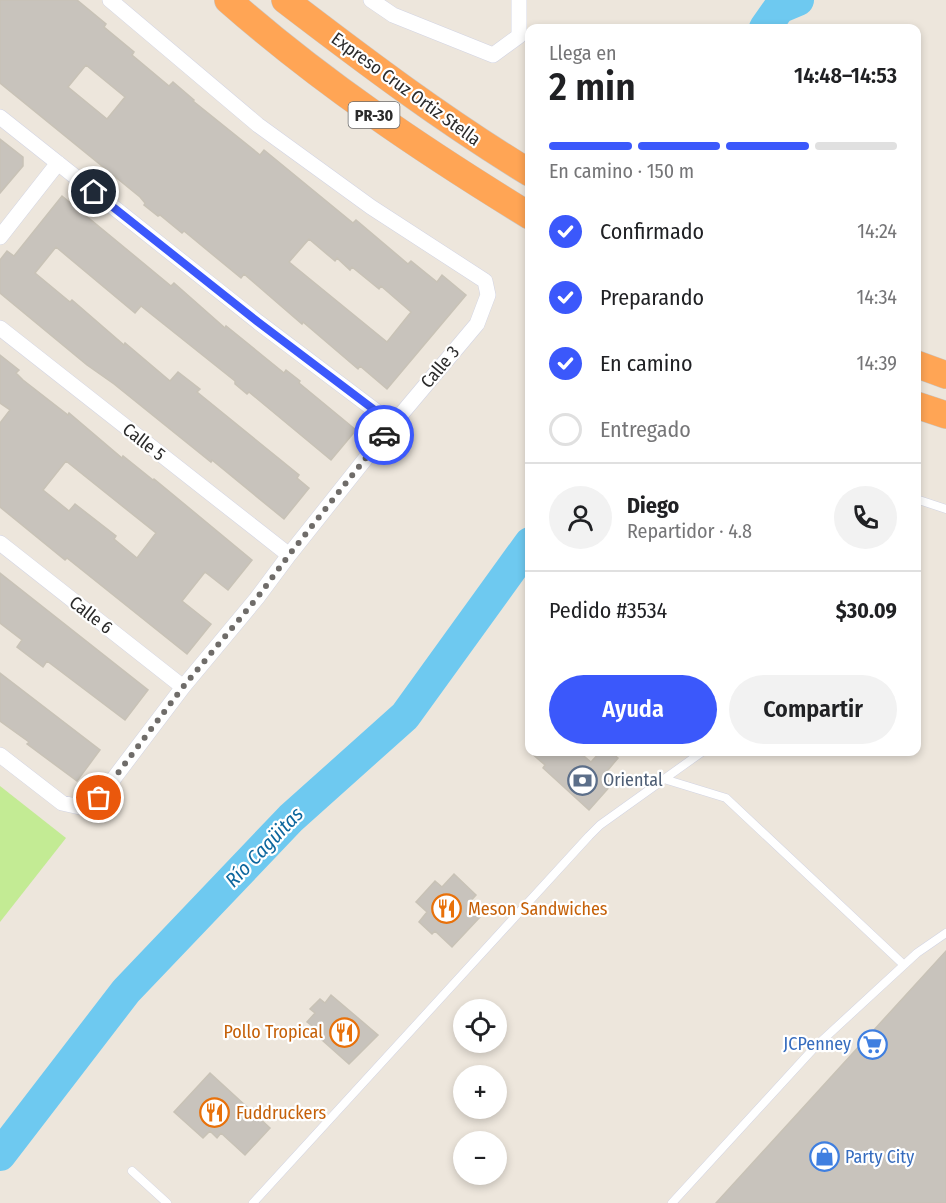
<!DOCTYPE html>
<html lang="es">
<head>
<meta charset="utf-8">
<style>
	:root { --surface:#fff; --page:#f2f2f2; --text:#202124; --muted:#757577; --line:#e0e0e0; --accent:#3b58fb }
	body { margin:0; font-family:"Fira Sans Condensed",sans-serif; background:var(--page); color:var(--text); height:100vh; display:flex; flex-direction:column; font-size:22px; white-space:nowrap }
	* { box-sizing:border-box; margin:0 }
	p { font-size:20px; color:var(--muted) }
	.icon { flex:none; width:33px; height:33px; fill:none; stroke:currentColor; stroke-width:2; stroke-linecap:round; stroke-linejoin:round }
	.map { position:relative; flex:1; overflow:hidden }
	.panel { position:absolute; left:525px; top:24px; width:396px; height:732px; display:flex; flex-direction:column; background:var(--surface); border-radius:12px; box-shadow:0 3px 9px #0003 }
	.panel>* { flex:none }
	.fabs { position:absolute; left:453px; top:999px; display:grid; gap:12px }
	.fabs a { display:grid; place-items:center; width:54px; height:54px; border-radius:50%; background:var(--surface); box-shadow:0 3px 9px #0003; font-size:30px }
	.pin { position:absolute; display:grid; place-items:center; width:51px; height:51px; color:#fff; margin:-26px; border:3px solid #fff; border-radius:50%; box-shadow:0 2px 6px #0007 }
	.courier { position:absolute; display:grid; place-items:center; width:60px; height:60px; margin:-30px; border:4px solid #3b58fb; border-radius:50%; background:#fff; color:#222; box-shadow:0 2px 8px #0007 }
	.overview em { font-style:normal; font-weight:600 }
	.overview div { display:flex; flex-direction:column-reverse }
	.overview { display:flex; align-items:center; justify-content:space-between; height:102px; padding:0 24px }
	h1 { font-size:39px; font-weight:600; line-height:45px }
	.bar { display:grid; grid-template-columns:repeat(4,1fr); gap:9px 6px; align-content:center; height:72px; padding:0 24px }
	.bar i { height:8px; border-radius:4px; background:var(--line) }
	.bar .current { background:var(--accent) }
	.bar p { grid-column:span 4 }
	.line { display:flex; align-items:center; gap:15px; padding:0 24px; border-top:2px solid var(--line) }
	.line div { flex:1 }
	.round { display:grid; place-items:center; flex:none; width:63px; height:63px; border-radius:32px; background:var(--page) }
	ol { padding:0 24px; list-style:none }
	li { display:flex; align-items:center; gap:18px; height:66px }
	li p { margin-inline-start:auto }
	li .icon { padding:6px; border-radius:50%; background:var(--accent); color:#fff; stroke-width:4 }
	li:last-child { color:var(--muted) }
	li i { width:33px; height:33px; border:3px solid var(--line); border-radius:50% }
	.button { display:flex; gap:12px; margin-top:auto; padding:12px 24px }
	.button a { flex:1; height:69px; border-radius:36px; background:var(--accent); color:#fff; font-size:24px; font-weight:600; line-height:69px; text-align:center }
	.button a+a { background:var(--page); color:var(--text) }
	.map>svg:first-child { display:block }
</style>
</head>
<body>
<div class="map">
<svg width="946" height="1203" viewBox="0 0 946 1203">
	<rect width="100%" height="100%" fill="#ede6dc"/>
	<!-- pitch -->
	<path fill="#c3eb94" d="M0,786L66,838L0,922Z"/>
	<g fill="none" stroke-linecap="round" stroke-linejoin="round">
		<!-- river -->
		<path stroke="#6ec9f0" stroke-width="32" d="M765,28L779,8L798,0
			M0,1155L126,991L291,818L405,716L530,543"/>
	</g>
	<!-- building -->
	<path fill="#c8c3bc" stroke="#c8c2b6" stroke-width="1.5" fill-rule="evenodd" d="M0,0H77L106,24L104,27L134,52L132,55L169,86L173,82L194,100L193,101L260,155L264,150L353,223L356,220L408,264L411,261L437,282L442,275L466,295L387,389L360,366L358,369L303,322L302,324L244,274L241,278L184,231L182,233L160,215L158,216L144,205L145,203L140,197L0,83ZM86,65L125,97L107,119L68,87ZM309,239L335,261L337,258L350,270L352,267L379,289L381,286L411,312L387,342L289,262Z
		M0,139L23,157V166L0,193Z
		M62,196L171,286L174,283L225,328L226,326L284,373L286,370L300,381L299,383L356,430L331,460L249,392L247,394L235,384V381L141,306L135,313L56,247L35,273L70,302L72,300L124,345L125,343L170,381L178,372L200,389L197,392L299,475L297,478L309,488L284,519L212,460L211,462L114,384L87,365L0,293V260L7,251L14,256Z
		M0,355L19,370L16,373L23,380L68,415L69,413L122,458L123,456L153,480L154,479L252,560L228,590L205,572L182,601L211,624L187,654L67,558L65,560L0,507V423L10,410L0,403ZM66,461L156,533L137,558L114,539L116,536L75,504L69,511L43,490Z
		M0,573L148,690L125,720L47,661L43,667L17,647L22,640L0,623Z
		M0,673L100,750L77,781L27,744L29,742L0,721Z
		M530,752H579L591,762L600,752H611L618,758L603,776L612,784L589,810L543,768L545,765Z
		M454,874L476,895L467,905L480,917L452,947L435,931L432,934L419,922L427,912L416,902L435,881L442,887Z
		M946,951V1203H716Z
		M331,995L378,1035L349,1064L313,1032L316,1029L307,1022L315,1013L310,1009L320,999L325,1003Z
		M210,1073L270,1128L245,1155L221,1133L217,1138L210,1131L203,1138L174,1112Z"/>
	<g fill="none" stroke-linecap="round" stroke-linejoin="round">
		<defs>
			<path id="lane" d="M916,499L946,509
				M664,779L726,798L904,965
				M132,1171L167,1203
				M253,1203L589,836L600,825L702,752
				M672,1203L815,1047L917,953L946,933"/>
			<path id="street" d="M371,0L393,15L493,55L519,36V0
				M0,117L258,322L393,424
				M0,237L58,163
				M0,328L289,555
				M0,543L183,687
				M0,755L62,803L80,807L99,798L183,687L257,598L289,555L393,424L477,324L488,295L485,281L371,207L258,125L110,0"/>
			<path id="highway" d="M228,0C321,82 424,151 530,216
				M285,0C366,62 443,120 530,173
				M916,364L946,375
				M916,405L946,415"/>
		</defs>
		<!-- lane casing -->
		<use href="#lane" stroke="#d2d4e3" stroke-width="9"/>
		<!-- street casing -->
		<use href="#street" stroke="#d2d4e3" stroke-width="16"/>
		<!-- highway casing -->
		<use href="#highway" stroke="#c8c8c8" stroke-width="28"/>
		<!-- lane -->
		<use href="#lane" stroke="#fff" stroke-width="8"/>
		<!-- street -->
		<use href="#street" stroke="#fff" stroke-width="15"/>
		<!-- highway -->
		<use href="#highway" stroke="#ffa555" stroke-width="27"/>
	</g>
	<g fill="none" stroke-linecap="round" stroke-linejoin="round">
		<!-- done -->
		<path stroke="#6f6c69" stroke-width="6" stroke-dasharray="0 10.8" d="M99,798L183,687L257,598L289,555L384,435"/>
		<!-- route -->
		<path stroke="#3b58fb" stroke-width="8" d="M94,192L258,322L393,424L384,435"/>
	</g>
	<!-- icons -->
	<defs>
		<symbol id="bank-ring" viewBox="-11 -11 22 22"><circle r="9.5" fill="#fff" stroke="#5c6f8a" stroke-width="1.5"/><path d="M-6-4H6V4H-6ZM0-2.3a2.3 2.3 0 1 0 0 4.6a2.3 2.3 0 1 0 0-4.6Z" fill="#5c6f8a"/></symbol>
		<symbol id="restaurant-ring" viewBox="-11 -11 22 22"><circle r="9.5" fill="#fff" stroke="#e8710a" stroke-width="1.5"/><path d="M-5-6h1v4h1v-4h1v4h1v-4h1v5L-1.5 .5V6h-2V.5L-5-1ZM5-6V6H3V1.5H1.5Q1.5-4 5-6Z" fill="#e8710a"/></symbol>
		<symbol id="supermarket-ring" viewBox="-11 -11 22 22"><circle r="9.5" fill="#fff" stroke="#3f7fe0" stroke-width="1.5"/><path d="M-6-5.5h2.5l.6 2H6L4.5 2H-2.5L-4.4-4H-6ZM-1.5 3.2a1.3 1.3 0 1 0 .1 0ZM3 3.2a1.3 1.3 0 1 0 .1 0Z" fill="#3f7fe0"/></symbol>
		<symbol id="shop-ring" viewBox="-11 -11 22 22"><circle r="9.5" fill="#fff" stroke="#3f7fe0" stroke-width="1.5"/><path d="M-5-2.5h2.3a2.7 3.5 0 0 1 5.4 0H5L5.5 6h-11ZM-1.5-2.5h3a1.5 2.3 0 0 0-3 0Z" fill="#3f7fe0"/></symbol>
	</defs>
	<g fill-rule="evenodd">
		<use href="#bank-ring" x="566" y="764" width="33" height="33"/>
		<use href="#restaurant-ring" x="430" y="892" width="33" height="33"/>
		<use href="#restaurant-ring" x="328" y="1016" width="33" height="33"/>
		<use href="#supermarket-ring" x="856" y="1028" width="33" height="33"/>
		<use href="#restaurant-ring" x="198" y="1096" width="33" height="33"/>
		<use href="#shop-ring" x="808" y="1140" width="33" height="33"/>
	</g>
	<g text-anchor="middle" dominant-baseline="central" stroke-width="4.5" stroke-linejoin="round" paint-order="stroke">
		<!-- shield labels -->
		<rect fill="#fff" stroke="#6b6b6b" stroke-width="1.5" x="348.5" y="102" width="51" height="26" rx="4.5"/>
		<g font-size="16" font-weight="bold" fill="#2b2b2b">
			<text x="374" y="115">PR-30</text>
		</g>
		<!-- street labels -->
		<g font-size="18" fill="#2b2b2b" stroke="#fff">
			<text transform="translate(406 89) rotate(36)">Expreso Cruz Ortiz Stella</text>
			<text transform="translate(440 367) rotate(-50)">Calle 3</text>
			<text transform="translate(144 442) rotate(38)">Calle 5</text>
			<text transform="translate(91 615) rotate(38)">Calle 6</text>
		</g>
		<!-- service labels -->
		<g font-size="18" fill="#4e5e75" stroke="#fff" text-anchor="start">
			<text x="603" y="780">Oriental</text>
		</g>
		<!-- food labels -->
		<g font-size="18" fill="#c56008" stroke="#fff" text-anchor="start">
			<text x="468" y="909">Meson Sandwiches</text>
			<text x="323" y="1032" text-anchor="end">Pollo Tropical</text>
			<text x="236" y="1113">Fuddruckers</text>
		</g>
		<!-- shop labels -->
		<g font-size="18" fill="#366cbe" stroke="#fff" text-anchor="end">
			<text x="851" y="1044">JCPenney</text>
			<text x="845" y="1157" text-anchor="start">Party City</text>
		</g>
		<!-- water labels -->
		<g font-size="20" font-style="italic" fill="#0c669d" stroke="#fff">
			<text transform="translate(264 847) rotate(-46)">Río Cagüitas</text>
		</g>
	</g>
</svg>
<div class="fabs">
<a><svg class="icon" aria-label="locate" viewBox="0 0 24 24"><circle cx="12" cy="12" r="6"/><path d="M12 2v4M12 18v4M2 12h4M18 12h4"/></svg></a>
<a>+</a>
<a>−</a>
</div>
<div class="pin" style="left:99px;top:798px;background:#ea580c"><svg class="icon" aria-label="bag" viewBox="0 0 24 24"><path d="M5 8h14l-1 12H6zM9 8a3 3 0 0 1 6 0"/></svg></div>
<div class="pin" style="left:94px;top:192px;background:#1f2937"><svg class="icon" aria-label="home" viewBox="0 0 24 24"><path d="M3 11l9-7 9 7M6 9v11h12V9"/></svg></div>
<div class="courier" style="left:384px;top:435px"><svg class="icon" aria-label="car" viewBox="0 0 24 24"><path d="M5 17H2v-5l4-1 3-4h7l3 4 3 1v5h-3M9 17h6M6 11h13"/><circle cx="7" cy="17" r="2"/><circle cx="17" cy="17" r="2"/></svg></div>
<section class="panel">
<div class="overview"><div><h1>2 min</h1><p>Llega en</p></div><em>14:48–14:53</em></div>
<div class="bar"><i class="current"></i><i class="current"></i><i class="current"></i><i></i><p>En camino · 150 m</p></div>
<ol>
<li><svg class="icon" aria-label="check" viewBox="0 0 24 24"><path d="M5 12l5 5 9-10"/></svg>Confirmado<p>14:24</p></li>
<li><svg class="icon" aria-label="check" viewBox="0 0 24 24"><path d="M5 12l5 5 9-10"/></svg>Preparando<p>14:34</p></li>
<li><svg class="icon" aria-label="check" viewBox="0 0 24 24"><path d="M5 12l5 5 9-10"/></svg>En camino<p>14:39</p></li>
<li><i></i>Entregado</li>
</ol>
<div class="line" style="height:108px"><a class="round"><svg class="icon" aria-label="person" viewBox="0 0 24 24"><circle cx="12" cy="8" r="4"/><path d="M4 21q1-7 8-7t8 7"/></svg></a><div><b>Diego</b><p>Repartidor · 4.8</p></div><a class="round"><svg class="icon" aria-label="phone" viewBox="0 0 24 24"><path d="M5 4h4l2 5-3 2q2 4 5 5l2-3 5 2v4C11 20 4 13 5 4z"/></svg></a></div>
<div class="line" style="height:78px"><div>Pedido #3534</div><b>$30.09</b></div>
<div class="button"><a>Ayuda</a><a>Compartir</a></div>
</section>
</div>
</body>
</html>
